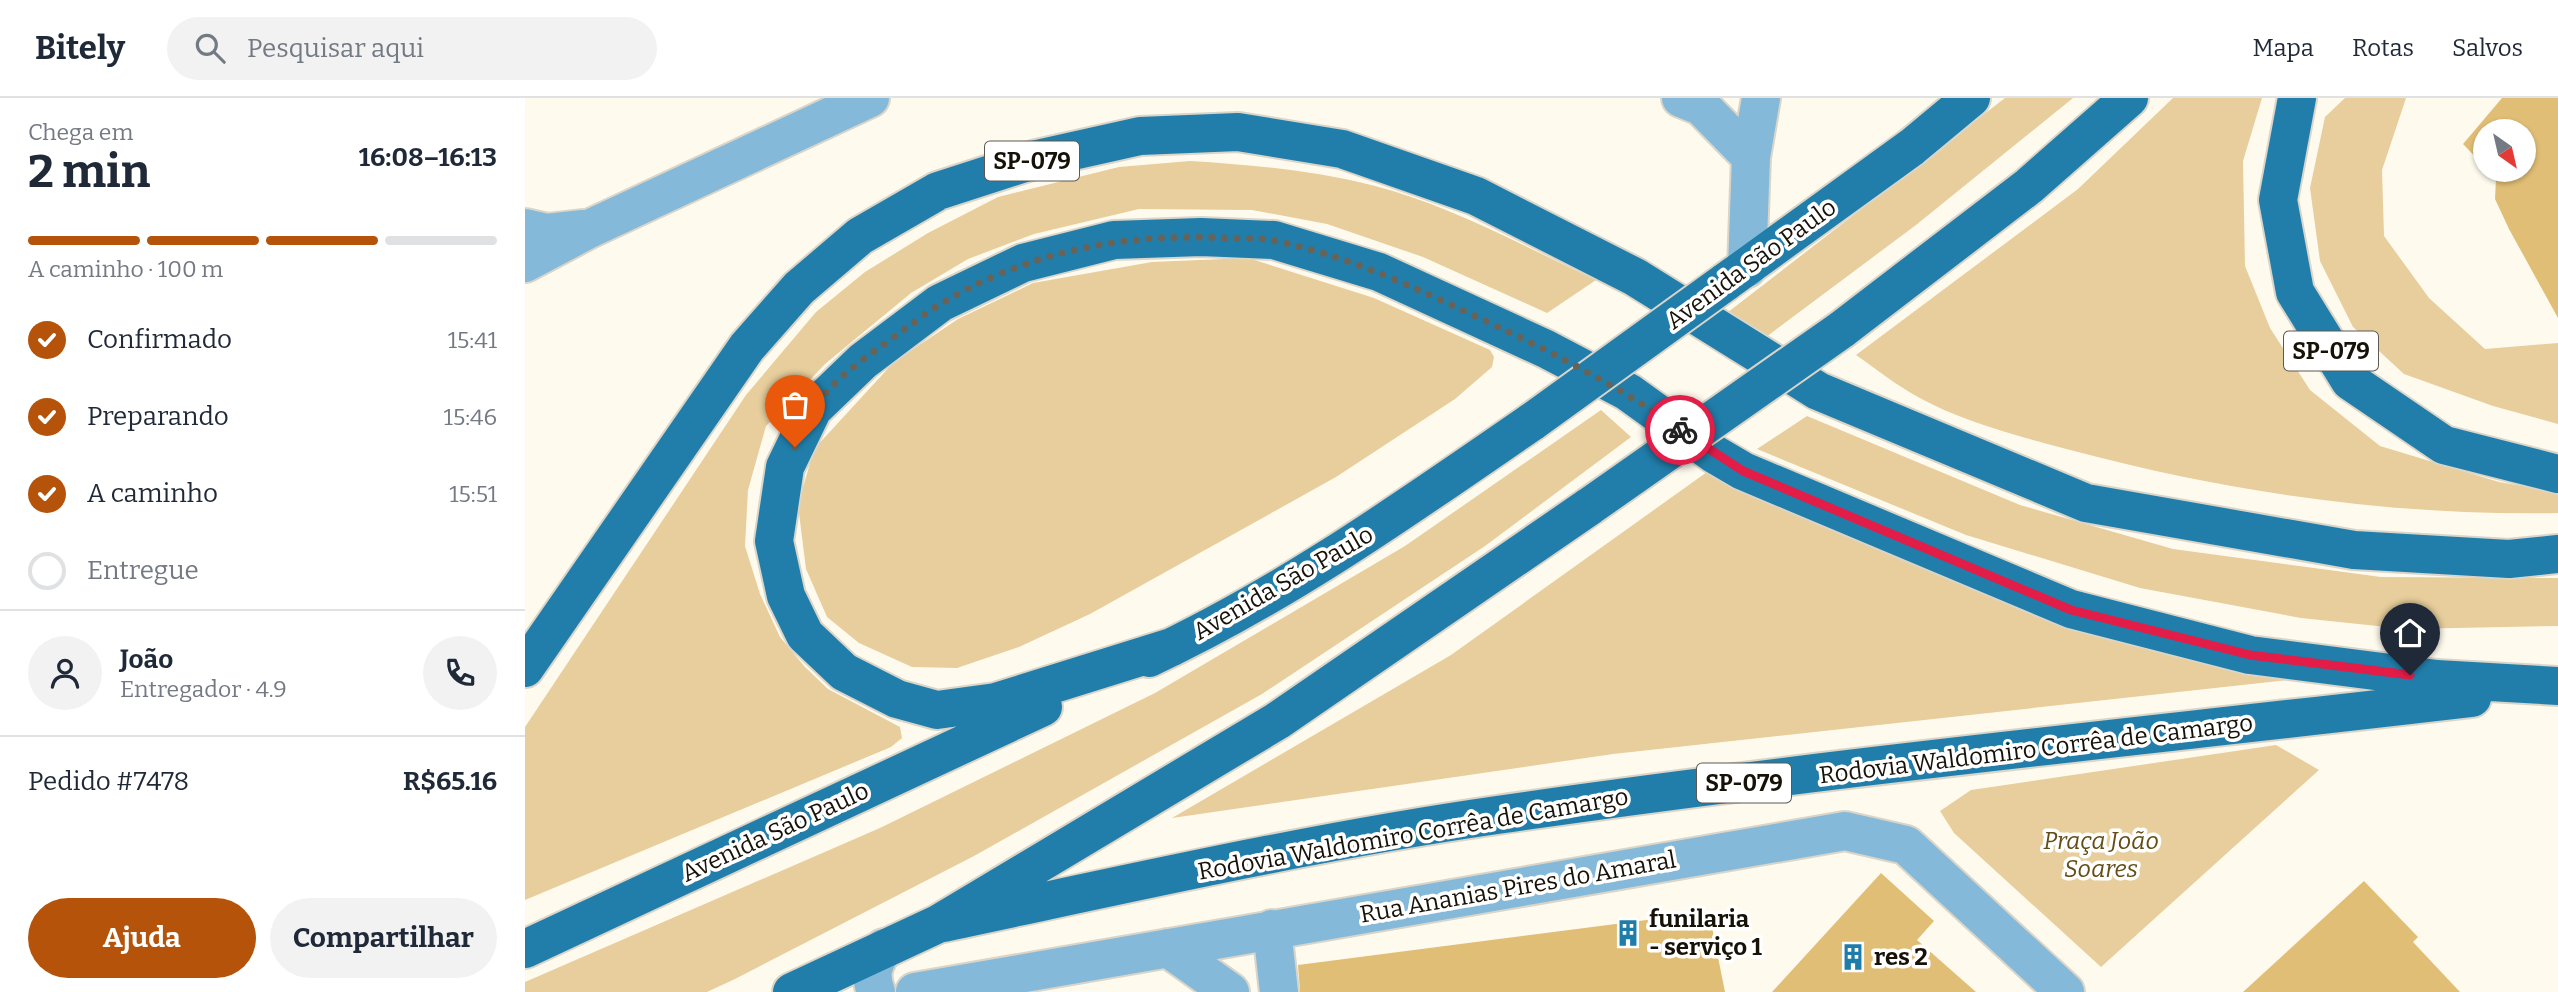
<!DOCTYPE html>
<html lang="pt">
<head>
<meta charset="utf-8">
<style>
	:root { --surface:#fff; --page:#f2f2f3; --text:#1f2937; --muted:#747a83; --line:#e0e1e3; --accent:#b45309 }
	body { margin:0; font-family:Bitter,serif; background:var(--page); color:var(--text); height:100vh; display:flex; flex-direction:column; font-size:26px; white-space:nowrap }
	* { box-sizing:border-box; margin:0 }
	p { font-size:23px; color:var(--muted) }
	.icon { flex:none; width:38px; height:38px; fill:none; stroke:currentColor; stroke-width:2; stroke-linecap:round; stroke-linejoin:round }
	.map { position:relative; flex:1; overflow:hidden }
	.side { display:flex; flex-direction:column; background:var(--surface); width:525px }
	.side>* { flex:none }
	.needle { width:46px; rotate:146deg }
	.controls { position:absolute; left:1948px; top:21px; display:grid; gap:14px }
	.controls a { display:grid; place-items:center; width:63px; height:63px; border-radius:50%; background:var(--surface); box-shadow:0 2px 5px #0004; font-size:35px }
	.pin { position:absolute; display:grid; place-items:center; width:60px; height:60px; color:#fff; margin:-72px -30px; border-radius:50% 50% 50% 0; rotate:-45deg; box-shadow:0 0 7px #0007 }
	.pin .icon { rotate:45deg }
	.courier { position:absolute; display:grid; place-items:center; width:70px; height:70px; margin:-35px; border:5px solid #e11d48; border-radius:50%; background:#fff; color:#222; box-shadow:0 2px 9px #0007 }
	.overview em { font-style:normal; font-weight:700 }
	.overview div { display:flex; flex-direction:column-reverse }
	.overview { display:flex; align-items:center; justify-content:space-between; height:119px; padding:0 28px }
	h1 { font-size:46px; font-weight:700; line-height:52px }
	.bar { display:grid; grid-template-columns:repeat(4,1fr); gap:10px 7px; align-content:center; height:84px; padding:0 28px }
	.bar i { height:9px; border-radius:5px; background:var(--line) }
	.bar .active { background:var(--accent) }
	.bar p { grid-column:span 4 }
	.line { display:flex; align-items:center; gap:18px; padding:0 28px; border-top:2px solid var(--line) }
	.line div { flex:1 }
	.round { display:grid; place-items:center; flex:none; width:74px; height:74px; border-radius:37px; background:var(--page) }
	ol { padding:0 28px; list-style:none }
	li { display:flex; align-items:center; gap:21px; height:77px }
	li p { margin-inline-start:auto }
	li .icon { padding:7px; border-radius:50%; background:var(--accent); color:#fff; stroke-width:4 }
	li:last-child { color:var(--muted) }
	li i { width:38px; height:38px; border:4px solid var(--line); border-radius:50% }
	.button { display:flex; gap:14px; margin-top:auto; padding:14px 28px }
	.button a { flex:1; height:80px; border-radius:42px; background:var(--accent); color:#fff; font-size:28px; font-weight:700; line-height:80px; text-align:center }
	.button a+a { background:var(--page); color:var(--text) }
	header { display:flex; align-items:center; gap:42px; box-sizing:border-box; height:98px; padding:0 35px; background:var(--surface); border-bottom:2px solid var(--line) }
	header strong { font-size:33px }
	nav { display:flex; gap:38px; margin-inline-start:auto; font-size:24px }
	.search { width:490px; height:63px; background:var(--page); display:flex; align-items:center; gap:18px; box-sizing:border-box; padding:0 24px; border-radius:38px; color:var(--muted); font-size:26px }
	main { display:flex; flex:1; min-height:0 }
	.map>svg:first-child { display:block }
</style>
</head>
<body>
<header>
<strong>Bitely</strong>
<div class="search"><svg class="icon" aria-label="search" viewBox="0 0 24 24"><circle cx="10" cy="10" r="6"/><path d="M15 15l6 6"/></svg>Pesquisar aqui</div>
<nav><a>Mapa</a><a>Rotas</a><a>Salvos</a></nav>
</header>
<main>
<section class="side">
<div class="overview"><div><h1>2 min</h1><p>Chega em</p></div><em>16:08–16:13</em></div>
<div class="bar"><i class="active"></i><i class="active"></i><i class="active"></i><i></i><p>A caminho · 100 m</p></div>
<ol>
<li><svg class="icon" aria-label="check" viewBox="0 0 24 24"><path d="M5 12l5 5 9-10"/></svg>Confirmado<p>15:41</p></li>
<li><svg class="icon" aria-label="check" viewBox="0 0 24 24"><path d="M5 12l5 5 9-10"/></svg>Preparando<p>15:46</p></li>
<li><svg class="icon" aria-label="check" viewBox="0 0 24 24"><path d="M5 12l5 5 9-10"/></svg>A caminho<p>15:51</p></li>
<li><i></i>Entregue</li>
</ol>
<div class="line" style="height:126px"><a class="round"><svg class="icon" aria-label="person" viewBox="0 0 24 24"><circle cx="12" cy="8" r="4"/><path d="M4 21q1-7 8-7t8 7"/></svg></a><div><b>João</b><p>Entregador · 4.9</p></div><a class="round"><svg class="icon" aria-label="phone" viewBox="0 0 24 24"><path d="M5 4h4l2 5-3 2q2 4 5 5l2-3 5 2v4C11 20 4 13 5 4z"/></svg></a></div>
<div class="line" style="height:91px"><div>Pedido #7478</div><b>R$65.16</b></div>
<div class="button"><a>Ajuda</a><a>Compartilhar</a></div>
</section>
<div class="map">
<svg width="2033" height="894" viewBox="0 0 2033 894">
	<rect width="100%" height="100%" fill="#fffaee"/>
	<!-- green -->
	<path fill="#e7ce9c" d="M1480,0H1548L1391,127L1241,239L1198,218Z
		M1648,0H1737L1718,63L1720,168L1745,230L1785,292L1855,348L1974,384L2033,394V415C1870,418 1707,395 1549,353C1497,339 1440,325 1393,299C1371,287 1351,271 1331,257L1553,91Z
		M1820,0H1881L1857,72L1859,138L1904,200L1960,251L2033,245V326L1968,308L1879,276L1828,229L1795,163L1785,90L1800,19Z
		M665,63C728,67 789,72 850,88C924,107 1001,149 1071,182L1022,215L898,159L802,126L727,112L614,111L509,136L443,161L386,195L300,266L241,328L223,392L220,448L235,496L255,539L280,569L303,591L375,629L377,640L366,649L0,802V629L221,297L291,214L340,174L403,135L473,99L594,69Z
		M723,160L849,200L965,252L969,259L967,269L930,301L811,379L565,516L494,549L432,570L387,569L334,545L302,519L281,471L273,407L289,351L369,264L433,221L508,185L627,164Z
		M1076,312L1106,339L960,448L737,596L449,758L210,881L182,894H0V884L355,730L630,595L880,448Z
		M1282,318L1495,407L1648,451L1856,479L2033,480V528L1881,531L1776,520L1615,490L1441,437L1232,351Z
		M1182,374L1320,438L1527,523L1791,579L1088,656L647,720L926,557Z
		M1751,647L1794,672L1576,869L1429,735L1415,713L1446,692Z"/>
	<!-- building -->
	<path fill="#e1be76" d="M1977,0H2033V220L1984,131L1970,101L1971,81L1962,72H1998V33H1960V69L1938,46Z
		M1356,775L1409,823L1392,842L1451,894H1247Z
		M1839,783L1893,839L1888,844L1935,894H1718Z
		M1184,814L1200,894H775L773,867Z"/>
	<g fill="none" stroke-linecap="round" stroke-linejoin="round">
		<defs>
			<path id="street" d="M1156,0L1176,8L1226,59
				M0,130L22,135L58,131
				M0,165L64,131L345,0
				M1222,170L1226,59L1236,0
				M747,831L754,894
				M643,850L705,894
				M351,894C344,876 348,865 359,850
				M390,894L1320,733L1381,747L1540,894"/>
			<path id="primary" d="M1772,0L1753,102L1770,194L1825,283L1919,347L2033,376
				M1199,185L1387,49L1446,0
				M1316,232L1504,88L1604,0
				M647,549L471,604L412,612L372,601L319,574L280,537L261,498L249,443L260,369L288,311L338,263L415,205L498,165L589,142L676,139L749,142L854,174L1021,251L1103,294L1189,356L1218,373L1546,511L1725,557L1912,581L2033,588
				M624,560C761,496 883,409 1008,323
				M0,570L222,249L274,190L335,138L413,93L512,61L615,38L713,34L817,51L951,98L1110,179L1293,293L1561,405L1829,452L1984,461L2033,456
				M413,826C598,787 784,744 972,717C1296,670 1622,638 1947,600
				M0,851L518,609
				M267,894L413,826L752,623L1065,408"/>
		</defs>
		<!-- street casing -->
		<use href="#street" stroke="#dad5c9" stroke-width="42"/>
		<!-- primary casing -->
		<use href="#primary" stroke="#dad5c9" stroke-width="42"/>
		<!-- street -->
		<use href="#street" stroke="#85b9d9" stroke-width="38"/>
		<!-- primary -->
		<use href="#primary" stroke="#217eab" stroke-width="38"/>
		<defs>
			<path id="primary-bridge" d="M1008,323L1199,185
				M1065,408L1316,232"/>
		</defs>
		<!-- primary-bridge casing -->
		<use href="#primary-bridge" stroke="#dad5c9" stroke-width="42" stroke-linecap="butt"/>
		<!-- primary-bridge -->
		<use href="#primary-bridge" stroke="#217eab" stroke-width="38"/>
	</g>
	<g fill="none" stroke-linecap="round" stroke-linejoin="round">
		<!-- done -->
		<path stroke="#686358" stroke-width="7" stroke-dasharray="0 12.6" d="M270,349C276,337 281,323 288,311C311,277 352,252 384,228C473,160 586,134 697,140C714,141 733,139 750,143C820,157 884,187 948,217C1020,251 1090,285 1155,332"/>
		<!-- route -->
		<path stroke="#e11d48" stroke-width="9" d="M1155,332L1218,373L1546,512L1725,557L1885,577"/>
	</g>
	<!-- icons -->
	<defs>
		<symbol id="building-bare" viewBox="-9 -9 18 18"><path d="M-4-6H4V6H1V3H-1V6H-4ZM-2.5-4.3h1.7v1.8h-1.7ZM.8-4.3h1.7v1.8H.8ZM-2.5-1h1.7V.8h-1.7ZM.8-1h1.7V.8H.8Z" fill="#1e7ca9" stroke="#fff" stroke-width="2.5" paint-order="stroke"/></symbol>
	</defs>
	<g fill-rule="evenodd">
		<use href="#building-bare" x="1084" y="816" width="38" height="38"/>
		<use href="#building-bare" x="1309" y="840" width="38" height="38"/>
	</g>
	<g text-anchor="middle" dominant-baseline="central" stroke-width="7" stroke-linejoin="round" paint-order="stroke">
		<!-- shield labels -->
		<g fill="#fff" stroke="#5d5952" stroke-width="2">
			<rect x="460" y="43.5" width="94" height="39" rx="5"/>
			<rect x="1759" y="233.5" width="94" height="39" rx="5"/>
			<rect x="1172" y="665.5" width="94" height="39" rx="5"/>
		</g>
		<g font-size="23" font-weight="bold" fill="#171208">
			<text x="507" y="63">SP-079</text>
			<text x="1806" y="253">SP-079</text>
			<text x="1219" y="685">SP-079</text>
		</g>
		<!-- street labels -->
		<g font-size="24" fill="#171208" stroke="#fff">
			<text transform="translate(1226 166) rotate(-36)">Avenida São Paulo</text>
			<text transform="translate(758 485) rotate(-30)">Avenida São Paulo</text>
			<text transform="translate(1511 651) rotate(-7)">Rodovia Waldomiro Corrêa de Camargo</text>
			<text transform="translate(250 734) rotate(-25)">Avenida São Paulo</text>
			<text transform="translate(888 736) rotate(-10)">Rodovia Waldomiro Corrêa de Camargo</text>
			<text transform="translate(993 789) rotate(-10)">Rua Ananias Pires do Amaral</text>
		</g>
		<!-- park labels -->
		<g font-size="24" font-style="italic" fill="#644d15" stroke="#fff">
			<text x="1576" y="743">Praça João<tspan x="1576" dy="28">Soares</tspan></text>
		</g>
		<!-- poi labels -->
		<g font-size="24" font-weight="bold" fill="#171208" stroke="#fff" text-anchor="start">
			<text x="1124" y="821">funilaria<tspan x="1124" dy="28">- serviço 1</tspan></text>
			<text x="1349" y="859">res 2</text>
		</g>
	</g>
</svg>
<div class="controls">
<a><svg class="needle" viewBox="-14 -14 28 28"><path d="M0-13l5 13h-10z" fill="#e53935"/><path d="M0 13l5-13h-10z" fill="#747a83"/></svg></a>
</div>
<div class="pin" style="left:270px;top:349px;background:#ea580c"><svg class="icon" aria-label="bag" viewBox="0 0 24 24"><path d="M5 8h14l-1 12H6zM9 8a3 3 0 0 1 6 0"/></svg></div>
<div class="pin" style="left:1885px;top:577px;background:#1f2937"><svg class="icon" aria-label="home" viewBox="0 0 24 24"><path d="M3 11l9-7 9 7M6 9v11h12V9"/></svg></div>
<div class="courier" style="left:1155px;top:332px"><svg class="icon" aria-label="bike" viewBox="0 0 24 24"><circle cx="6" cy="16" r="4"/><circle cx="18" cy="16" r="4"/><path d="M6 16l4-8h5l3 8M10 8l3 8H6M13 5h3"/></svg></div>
</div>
</main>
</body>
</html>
